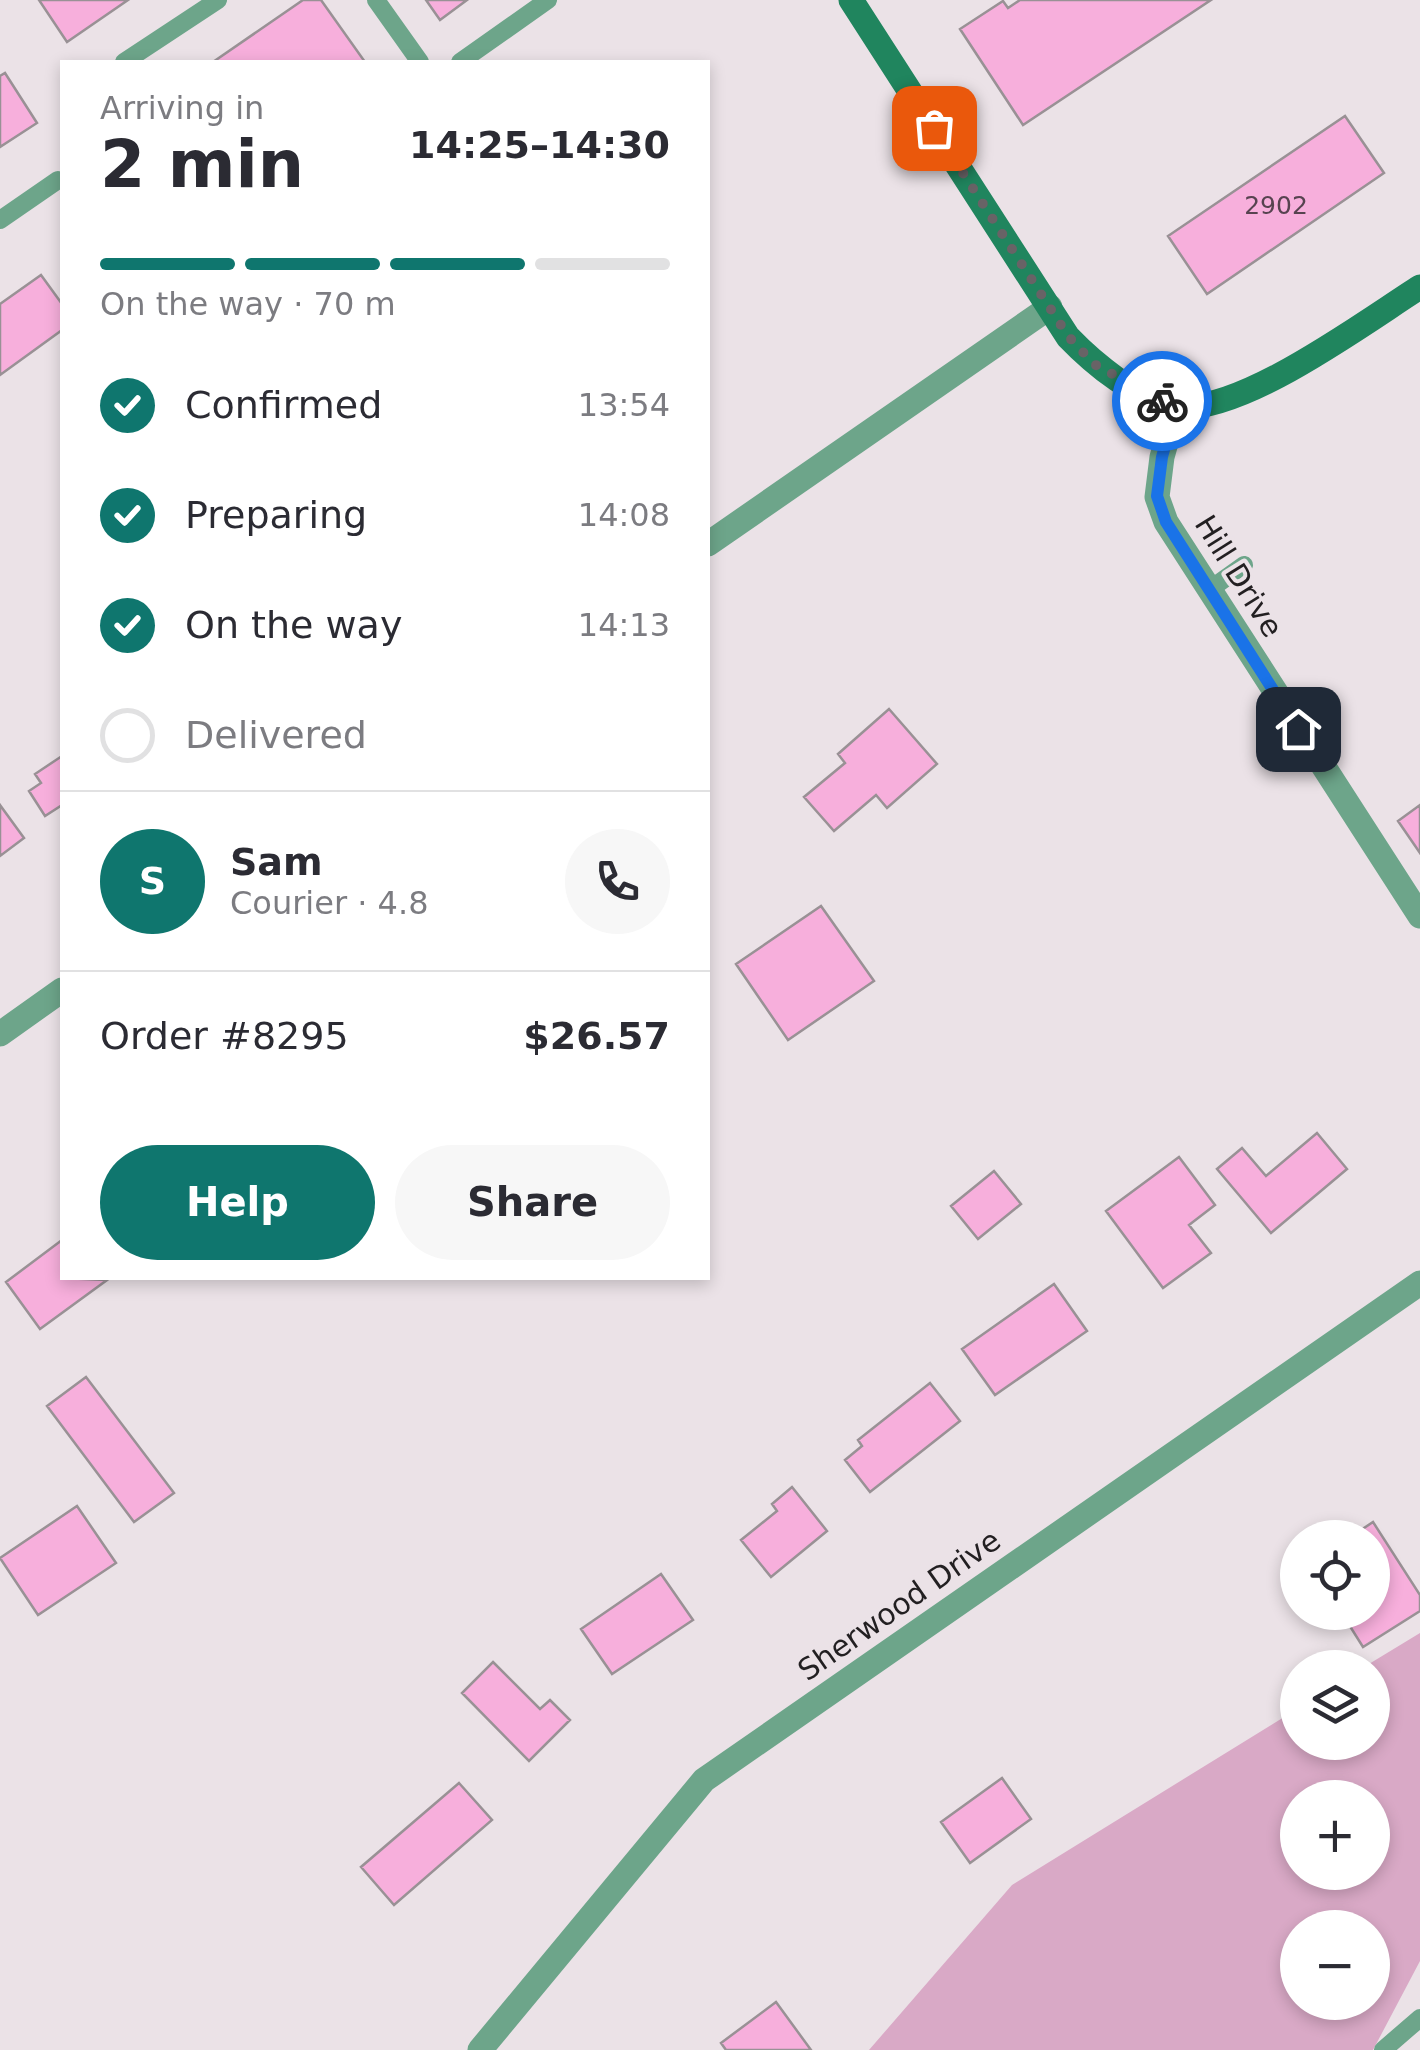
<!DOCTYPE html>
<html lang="en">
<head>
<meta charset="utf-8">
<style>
	:root { --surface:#fff; --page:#f7f7f7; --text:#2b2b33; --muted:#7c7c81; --line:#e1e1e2; --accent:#0f766e }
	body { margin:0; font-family:"DejaVu Sans",sans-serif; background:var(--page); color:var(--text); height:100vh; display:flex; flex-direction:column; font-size:38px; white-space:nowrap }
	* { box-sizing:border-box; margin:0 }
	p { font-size:32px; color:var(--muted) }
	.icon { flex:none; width:55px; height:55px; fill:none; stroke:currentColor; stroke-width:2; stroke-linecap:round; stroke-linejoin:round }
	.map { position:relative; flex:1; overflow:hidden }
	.drawer { position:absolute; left:60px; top:60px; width:650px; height:1220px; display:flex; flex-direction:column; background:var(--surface); border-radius:0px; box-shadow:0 5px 15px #0003 }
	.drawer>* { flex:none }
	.buttons { position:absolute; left:1280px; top:1520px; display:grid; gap:20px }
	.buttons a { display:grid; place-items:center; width:110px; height:110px; border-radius:50%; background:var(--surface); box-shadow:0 5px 15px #0003; font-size:50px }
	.pin { position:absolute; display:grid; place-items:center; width:85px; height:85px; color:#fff; margin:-42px; border-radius:20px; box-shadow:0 5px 15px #0006 }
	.courier { position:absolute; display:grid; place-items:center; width:100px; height:100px; margin:-50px; border:8px solid #1a73e8; border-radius:50%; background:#fff; color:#222; box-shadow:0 2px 12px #0007 }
	.overview em { font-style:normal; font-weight:700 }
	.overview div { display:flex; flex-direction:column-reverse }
	.overview { display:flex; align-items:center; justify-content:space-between; height:170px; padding:0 40px }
	h1 { font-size:65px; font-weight:700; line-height:75px }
	.bar { display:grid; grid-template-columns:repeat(4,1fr); gap:15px 10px; align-content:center; height:120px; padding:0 40px }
	.bar i { height:12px; border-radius:8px; background:var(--line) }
	.bar .current { background:var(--accent) }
	.bar p { grid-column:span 4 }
	.line { display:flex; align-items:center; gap:25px; padding:0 40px; border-top:2px solid var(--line) }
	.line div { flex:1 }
	.round { display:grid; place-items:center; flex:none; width:105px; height:105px; border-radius:52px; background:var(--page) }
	ol { padding:0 40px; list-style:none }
	li { display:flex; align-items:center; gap:30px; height:110px }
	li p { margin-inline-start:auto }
	li .icon { padding:10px; border-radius:50%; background:var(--accent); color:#fff; stroke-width:4 }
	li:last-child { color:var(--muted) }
	li i { width:55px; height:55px; border:5px solid var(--line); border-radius:50% }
	.action { display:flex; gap:20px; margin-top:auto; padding:20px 40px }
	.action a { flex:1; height:115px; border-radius:60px; background:var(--accent); color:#fff; font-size:40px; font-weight:700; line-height:115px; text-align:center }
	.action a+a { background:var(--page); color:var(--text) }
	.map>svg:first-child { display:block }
</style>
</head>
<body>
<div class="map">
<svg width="1420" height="2050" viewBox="0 0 1420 2050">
	<rect width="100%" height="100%" fill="#ebe2e7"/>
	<!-- green -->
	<path fill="#d9a9c6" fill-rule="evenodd" d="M1420,1633V1961L1373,2050H869L1012,1885L1297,1709L1298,1742H1372V1668L1364,1667ZM1298,1798H1372V1872H1298ZM1298,1928H1372V2002H1298Z"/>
	<!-- building -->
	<path fill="#f7afdc" stroke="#999195" stroke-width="2.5" d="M39,0H128L67,42Z
		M303,0H321L365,62H213Z
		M426,0H467L440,20Z
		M1020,0H1211L1023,125L960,29L1003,1L1008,8Z
		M5,73L37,123L0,147V76Z
		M1345,116L1384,173L1207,294L1168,236Z
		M41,275L62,304V330L0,375V304Z
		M889,709L937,764L887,808L876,795L834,831L804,797L845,763L838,754Z
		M62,756V805L45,816L29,791L41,783L35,774Z
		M0,805L24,838L0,856Z
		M1420,805V853L1398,821Z
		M821,906L874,981L788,1040L736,964Z
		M1317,1133L1347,1169L1271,1233L1217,1169L1242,1148L1266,1176Z
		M1179,1157L1215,1205L1189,1225L1211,1253L1163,1288L1106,1211Z
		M994,1171L1021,1204L978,1239L951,1206Z
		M62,1240V1278L107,1280L40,1329L6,1282Z
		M1054,1284L1087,1331L995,1395L962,1349Z
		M86,1377L174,1493L134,1522L47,1406Z
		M930,1383L960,1421L870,1492L845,1460L862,1446L858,1440Z
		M792,1487L827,1531L771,1577L741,1540L777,1511L772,1504Z
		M77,1506L116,1563L38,1615L0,1558Z
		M1373,1522L1420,1595V1611L1363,1647L1341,1612H1372V1538H1349Z
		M661,1574L693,1620L612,1674L581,1629Z
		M493,1662L540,1709L550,1700L570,1720L529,1761L462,1693Z
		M1002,1778L1031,1819L970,1863L941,1822Z
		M459,1783L492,1820L394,1905L361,1867Z
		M776,2002L811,2050H726L721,2043Z"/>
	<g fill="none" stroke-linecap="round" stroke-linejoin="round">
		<!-- lane -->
		<path stroke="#6da58a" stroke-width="18" d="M376,0L420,62
			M124,62L218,0
			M460,62L548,0
			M0,220L58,180
			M1209,590L1244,565
			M1383,2050L1420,2018"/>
		<!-- street -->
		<path stroke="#6da58a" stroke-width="25" d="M1176,407L1162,457L1157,497L1166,522L1420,916
			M708,544L1050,307
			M0,1034L62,990
			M480,2050L704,1780L1420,1283"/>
		<!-- secondary -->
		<path stroke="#20855e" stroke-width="25" d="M851,0L1068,337C1093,363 1138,401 1176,406C1239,416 1366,321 1420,287"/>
	</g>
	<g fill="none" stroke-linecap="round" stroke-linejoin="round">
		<!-- done -->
		<path stroke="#686366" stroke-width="10" stroke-dasharray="0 18" d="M934,128L1068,336L1094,364L1162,401"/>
		<!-- route -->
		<path stroke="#1a73e8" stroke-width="12" d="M1162,401L1176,406L1162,457L1157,496L1166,522L1298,729"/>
	</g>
	<g text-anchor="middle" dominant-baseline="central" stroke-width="8" stroke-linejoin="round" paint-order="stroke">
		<!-- number labels -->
		<g font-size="25" fill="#574350">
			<text x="1276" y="205">2902</text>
		</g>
		<!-- street labels -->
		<g font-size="30" fill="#221f21" stroke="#ebe2e7">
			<text transform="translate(1239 576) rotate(58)">Hill Drive</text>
			<text transform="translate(899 1605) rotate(-35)">Sherwood Drive</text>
		</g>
	</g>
</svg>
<div class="buttons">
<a><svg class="icon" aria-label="locate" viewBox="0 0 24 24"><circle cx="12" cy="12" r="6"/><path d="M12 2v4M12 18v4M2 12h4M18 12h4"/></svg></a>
<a><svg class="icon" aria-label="layers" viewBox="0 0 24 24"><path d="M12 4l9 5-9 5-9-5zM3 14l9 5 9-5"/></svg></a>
<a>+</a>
<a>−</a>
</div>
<div class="pin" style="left:934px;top:128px;background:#ea580c"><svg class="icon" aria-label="bag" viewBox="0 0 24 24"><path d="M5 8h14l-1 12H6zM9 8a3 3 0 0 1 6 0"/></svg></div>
<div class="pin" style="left:1298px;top:729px;background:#1f2937"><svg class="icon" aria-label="home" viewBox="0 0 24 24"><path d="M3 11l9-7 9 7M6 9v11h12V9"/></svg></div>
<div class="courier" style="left:1162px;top:401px"><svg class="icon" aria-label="bike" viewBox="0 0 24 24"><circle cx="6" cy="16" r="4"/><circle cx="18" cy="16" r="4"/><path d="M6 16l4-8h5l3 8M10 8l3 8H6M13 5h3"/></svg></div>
<section class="drawer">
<div class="overview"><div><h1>2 min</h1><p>Arriving in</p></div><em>14:25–14:30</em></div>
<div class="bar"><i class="current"></i><i class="current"></i><i class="current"></i><i></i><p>On the way · 70 m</p></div>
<ol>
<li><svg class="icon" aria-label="check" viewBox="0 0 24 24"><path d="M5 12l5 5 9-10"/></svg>Confirmed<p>13:54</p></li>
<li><svg class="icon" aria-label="check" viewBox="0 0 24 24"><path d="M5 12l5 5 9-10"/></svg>Preparing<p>14:08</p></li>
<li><svg class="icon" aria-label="check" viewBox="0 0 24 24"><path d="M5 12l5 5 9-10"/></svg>On the way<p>14:13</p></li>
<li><i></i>Delivered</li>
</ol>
<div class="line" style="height:180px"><b class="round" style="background:var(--accent);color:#fff">S</b><div><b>Sam</b><p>Courier · 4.8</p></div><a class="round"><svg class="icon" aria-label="phone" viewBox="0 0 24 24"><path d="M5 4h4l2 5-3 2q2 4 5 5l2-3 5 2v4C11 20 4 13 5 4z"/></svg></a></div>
<div class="line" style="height:130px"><div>Order #8295</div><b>$26.57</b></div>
<div class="action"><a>Help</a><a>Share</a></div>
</section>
</div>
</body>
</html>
